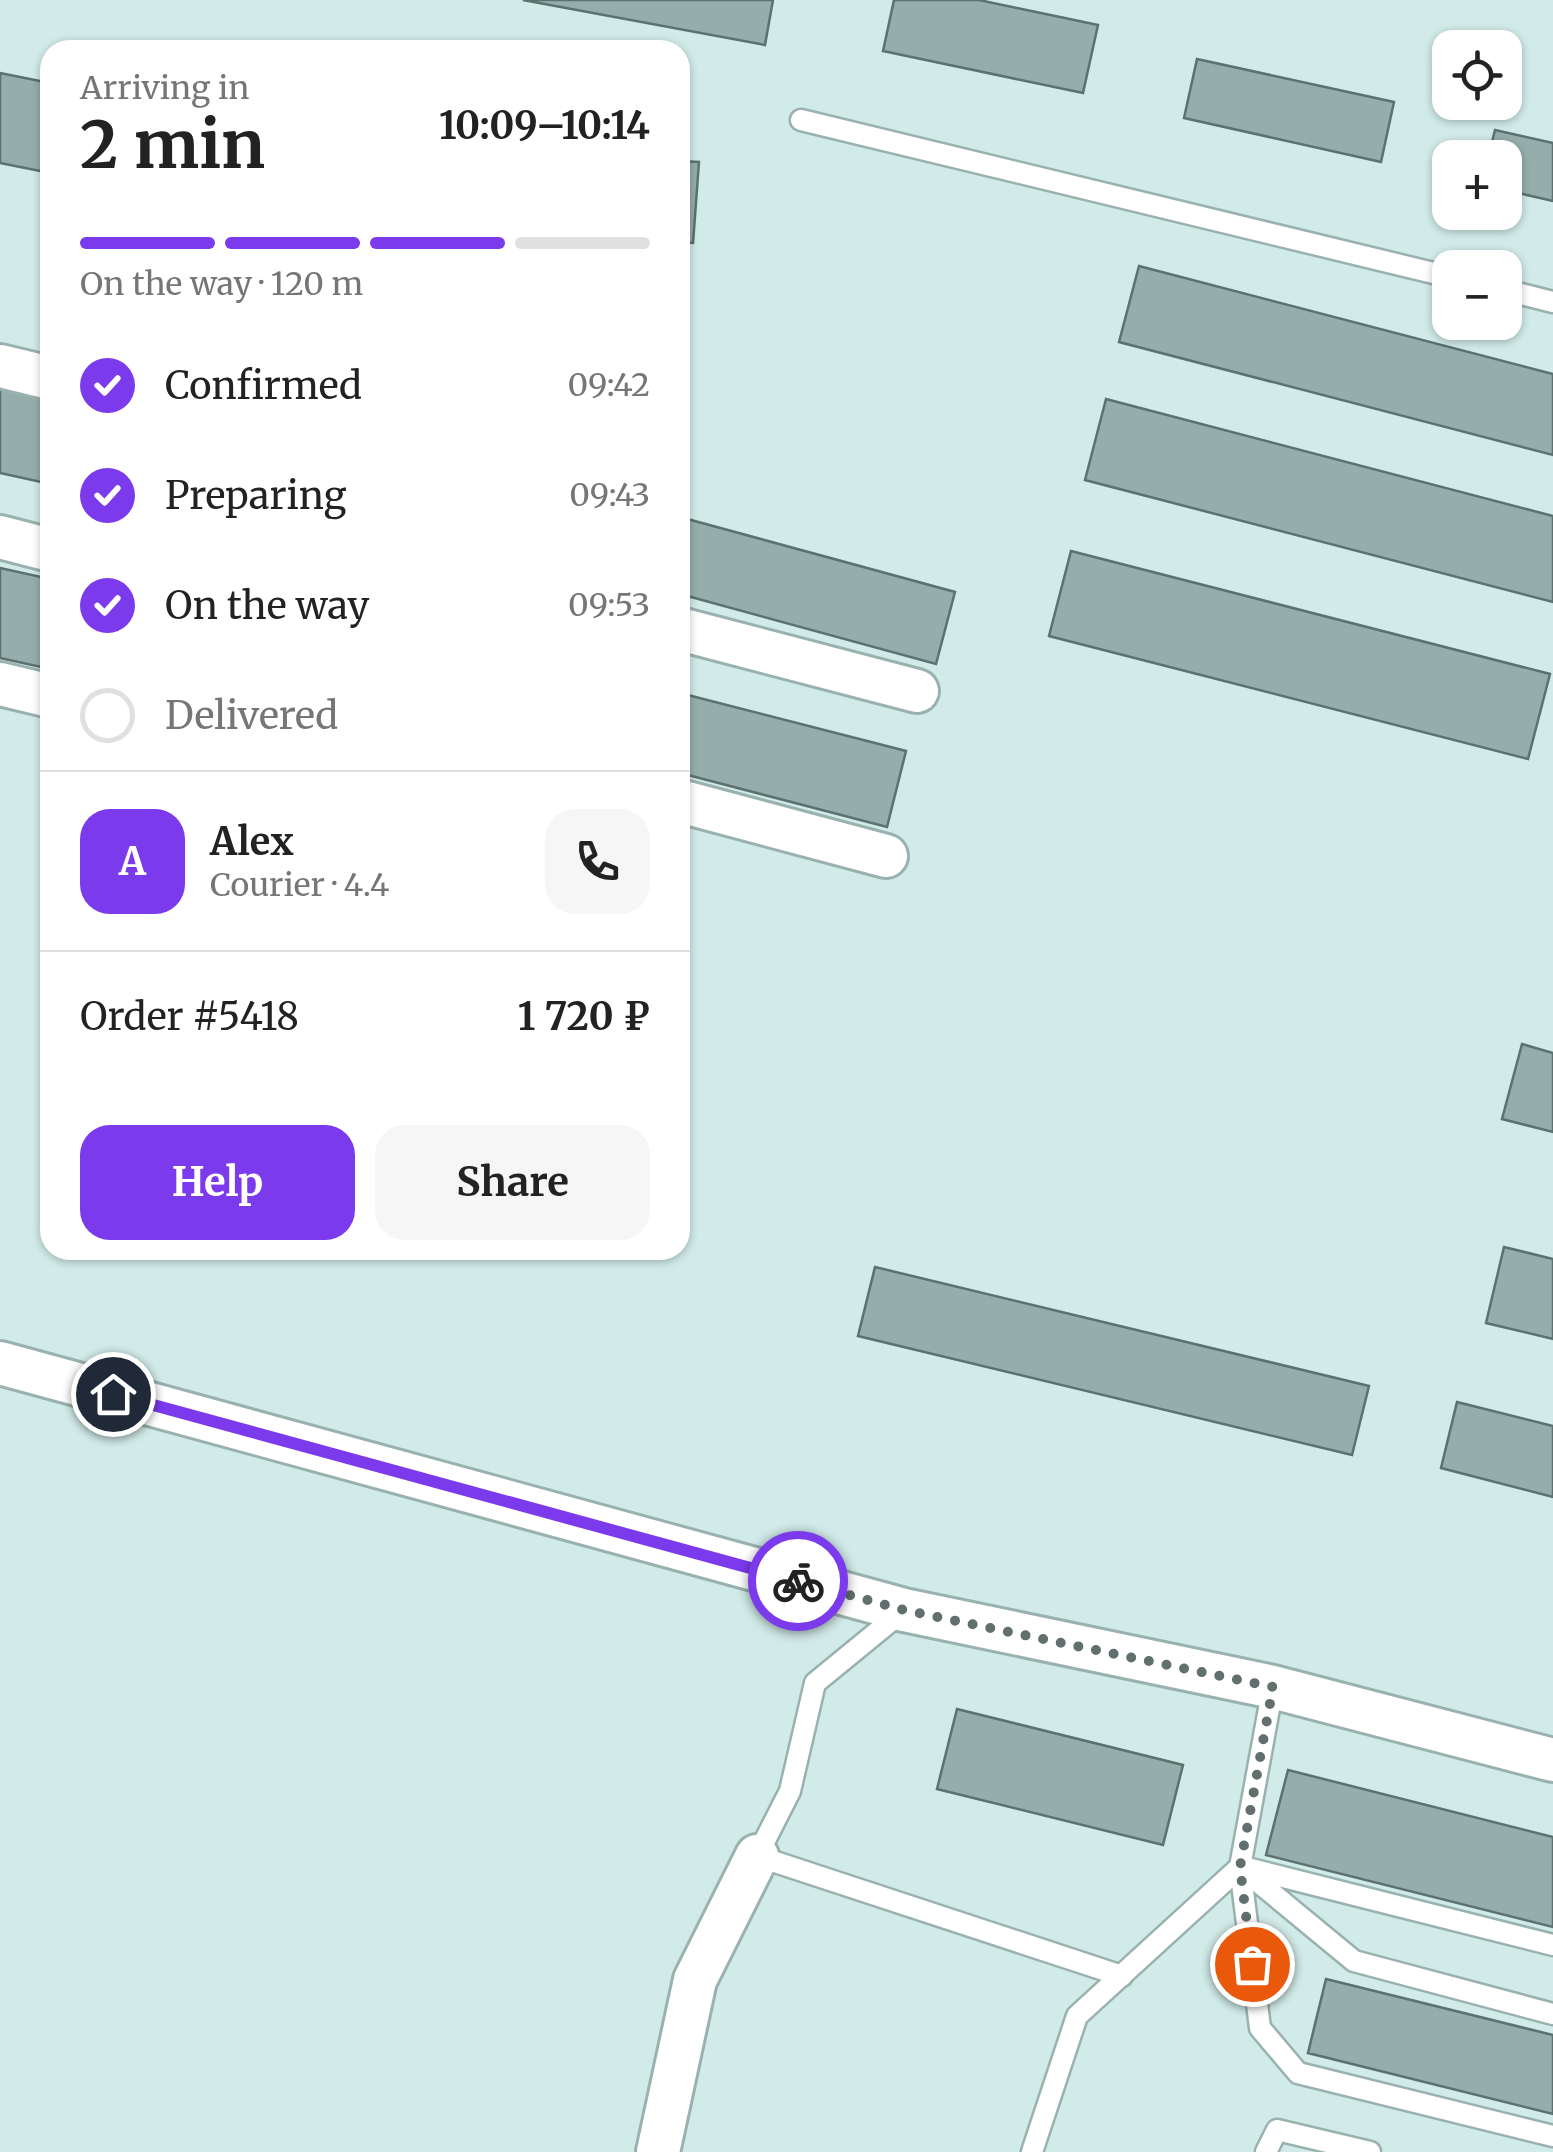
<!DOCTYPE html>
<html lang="en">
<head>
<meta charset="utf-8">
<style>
	:root { --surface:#fff; --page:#f6f6f6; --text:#222; --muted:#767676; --line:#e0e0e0; --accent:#7c3aed }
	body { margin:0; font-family:Merriweather,serif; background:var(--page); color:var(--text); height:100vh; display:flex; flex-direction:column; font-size:38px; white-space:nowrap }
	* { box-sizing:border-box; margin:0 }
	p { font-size:32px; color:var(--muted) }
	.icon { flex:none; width:55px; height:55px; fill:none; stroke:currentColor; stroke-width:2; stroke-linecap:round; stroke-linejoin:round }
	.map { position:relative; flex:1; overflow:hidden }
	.side { position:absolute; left:40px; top:40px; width:650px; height:1220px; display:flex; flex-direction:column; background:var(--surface); border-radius:30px; box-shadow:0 2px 8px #0004 }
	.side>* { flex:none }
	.fabs { position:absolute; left:1432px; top:30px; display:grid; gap:20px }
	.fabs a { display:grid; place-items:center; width:90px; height:90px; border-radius:20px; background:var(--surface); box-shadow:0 2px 8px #0004; font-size:50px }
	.pin { position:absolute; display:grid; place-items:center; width:85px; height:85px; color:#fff; margin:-42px; border:5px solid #fff; border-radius:50%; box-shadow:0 2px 10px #0007 }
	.courier { position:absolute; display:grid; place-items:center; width:100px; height:100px; margin:-50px; border:8px solid #7c3aed; border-radius:50%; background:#fff; color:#222; box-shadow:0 2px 12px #0007 }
	.headline em { font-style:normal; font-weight:700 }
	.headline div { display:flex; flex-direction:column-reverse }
	.headline { display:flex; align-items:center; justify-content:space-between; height:170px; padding:0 40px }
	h1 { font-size:65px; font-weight:700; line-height:75px }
	.bar { display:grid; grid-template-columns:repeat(4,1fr); gap:15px 10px; align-content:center; height:120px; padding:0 40px }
	.bar i { height:12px; border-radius:8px; background:var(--line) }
	.bar .current { background:var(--accent) }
	.bar p { grid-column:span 4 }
	.line { display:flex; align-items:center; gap:25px; padding:0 40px; border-top:2px solid var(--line) }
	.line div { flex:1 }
	.round { display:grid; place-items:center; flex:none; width:105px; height:105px; border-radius:30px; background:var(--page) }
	ol { padding:0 40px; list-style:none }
	li { display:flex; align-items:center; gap:30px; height:110px }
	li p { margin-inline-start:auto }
	li .icon { padding:10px; border-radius:50%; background:var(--accent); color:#fff; stroke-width:4 }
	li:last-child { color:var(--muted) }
	li i { width:55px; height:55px; border:5px solid var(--line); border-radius:50% }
	.action { display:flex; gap:20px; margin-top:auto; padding:20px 40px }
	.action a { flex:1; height:115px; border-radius:30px; background:var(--accent); color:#fff; font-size:40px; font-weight:700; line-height:115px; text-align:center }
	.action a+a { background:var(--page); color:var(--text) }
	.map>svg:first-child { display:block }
</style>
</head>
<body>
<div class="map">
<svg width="1553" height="2152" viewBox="0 0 1553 2152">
	<rect width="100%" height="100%" fill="#d1ebe8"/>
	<!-- building -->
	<path fill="#96aeab" stroke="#5b726f" stroke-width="2.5" d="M523,0H773L765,45Z
		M894,0H979L1098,25L1083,93L883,51Z
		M1197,59L1394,102L1381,162L1184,118Z
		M0,73L50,83V173L0,163Z
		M1495,130L1553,143V201L1505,190V158H1488Z
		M680,161L699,162L693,243L680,242Z
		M1139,266L1553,374V455L1119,342Z
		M0,386L50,397V484L0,473Z
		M1106,399L1553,516V602L1085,480Z
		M680,517L955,592L936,664L680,594Z
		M1071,551L1550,674L1528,759L1049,636Z
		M0,568L50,579V669L0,658Z
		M680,693L906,751L887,827L680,773Z
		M1522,1044L1553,1053V1132L1502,1119Z
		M1504,1247L1553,1259V1339L1486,1323Z
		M875,1267L1369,1386L1352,1455L858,1336Z
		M1457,1402L1553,1426V1497L1441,1468Z
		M957,1709L1183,1765L1163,1845L937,1789Z
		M1288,1770L1553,1837V1927L1266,1855Z
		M1326,1979L1553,2035V2114L1308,2053Z"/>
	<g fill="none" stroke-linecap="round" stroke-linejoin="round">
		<defs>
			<path id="service" d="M801,120L1450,277
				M1505,290L1553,302
				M903,1611L815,1683L790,1791L757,1856L1122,1976
				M1247,1868L1553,1945
				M1553,2014L1354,1961L1240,1867L1260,2028L1298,2073L1553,2136
				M1032,2152L1077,2016L1240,1867L1273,1687
				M1266,2152L1277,2130L1370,2152"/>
			<path id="minor" d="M0,366L50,378
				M0,537L50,550
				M680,629L917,691
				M0,684L50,696
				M680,801L886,856
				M0,1363L904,1610L1273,1687L1553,1760
				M658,2152L695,1980L757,1856"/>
		</defs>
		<!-- service casing -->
		<use href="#service" stroke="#9ab2af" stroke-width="25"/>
		<!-- minor casing -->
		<use href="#minor" stroke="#9ab2af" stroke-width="48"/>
		<!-- service -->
		<use href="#service" stroke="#fff" stroke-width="20"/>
		<!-- minor -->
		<use href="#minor" stroke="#fff" stroke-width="42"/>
	</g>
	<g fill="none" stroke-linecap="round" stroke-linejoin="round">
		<!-- done -->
		<path stroke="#61706e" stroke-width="10" stroke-dasharray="0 18" d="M798,1581L904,1610L1273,1687L1240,1867L1252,1964"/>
		<!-- route -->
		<path stroke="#7c3aed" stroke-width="12" d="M113,1394L798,1581"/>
	</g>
</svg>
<div class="fabs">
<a><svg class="icon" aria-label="locate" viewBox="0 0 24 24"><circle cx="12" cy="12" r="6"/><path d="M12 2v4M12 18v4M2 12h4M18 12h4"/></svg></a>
<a>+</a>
<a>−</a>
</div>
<div class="pin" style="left:1252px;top:1964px;background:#ea580c"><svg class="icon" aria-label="bag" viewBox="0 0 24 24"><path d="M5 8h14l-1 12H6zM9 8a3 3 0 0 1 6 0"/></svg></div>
<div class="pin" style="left:113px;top:1394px;background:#1f2937"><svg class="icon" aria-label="home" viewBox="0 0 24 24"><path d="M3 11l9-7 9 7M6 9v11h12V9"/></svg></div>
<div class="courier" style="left:798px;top:1581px"><svg class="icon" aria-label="bike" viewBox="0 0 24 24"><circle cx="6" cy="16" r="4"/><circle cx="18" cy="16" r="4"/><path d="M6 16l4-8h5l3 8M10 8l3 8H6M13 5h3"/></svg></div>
<section class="side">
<div class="headline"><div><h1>2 min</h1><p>Arriving in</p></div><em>10:09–10:14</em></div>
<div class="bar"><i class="current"></i><i class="current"></i><i class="current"></i><i></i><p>On the way · 120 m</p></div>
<ol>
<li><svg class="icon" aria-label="check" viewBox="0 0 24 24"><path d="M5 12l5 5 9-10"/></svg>Confirmed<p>09:42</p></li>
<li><svg class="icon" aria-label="check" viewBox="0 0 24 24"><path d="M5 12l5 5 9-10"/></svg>Preparing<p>09:43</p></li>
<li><svg class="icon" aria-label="check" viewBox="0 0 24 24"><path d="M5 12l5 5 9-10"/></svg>On the way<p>09:53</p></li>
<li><i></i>Delivered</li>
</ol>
<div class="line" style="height:180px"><b class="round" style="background:var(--accent);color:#fff">A</b><div><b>Alex</b><p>Courier · 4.4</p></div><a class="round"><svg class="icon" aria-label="phone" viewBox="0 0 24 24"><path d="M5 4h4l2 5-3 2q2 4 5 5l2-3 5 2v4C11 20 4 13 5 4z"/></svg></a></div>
<div class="line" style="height:130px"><div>Order #5418</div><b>1 720 ₽</b></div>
<div class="action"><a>Help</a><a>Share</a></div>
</section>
</div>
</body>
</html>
